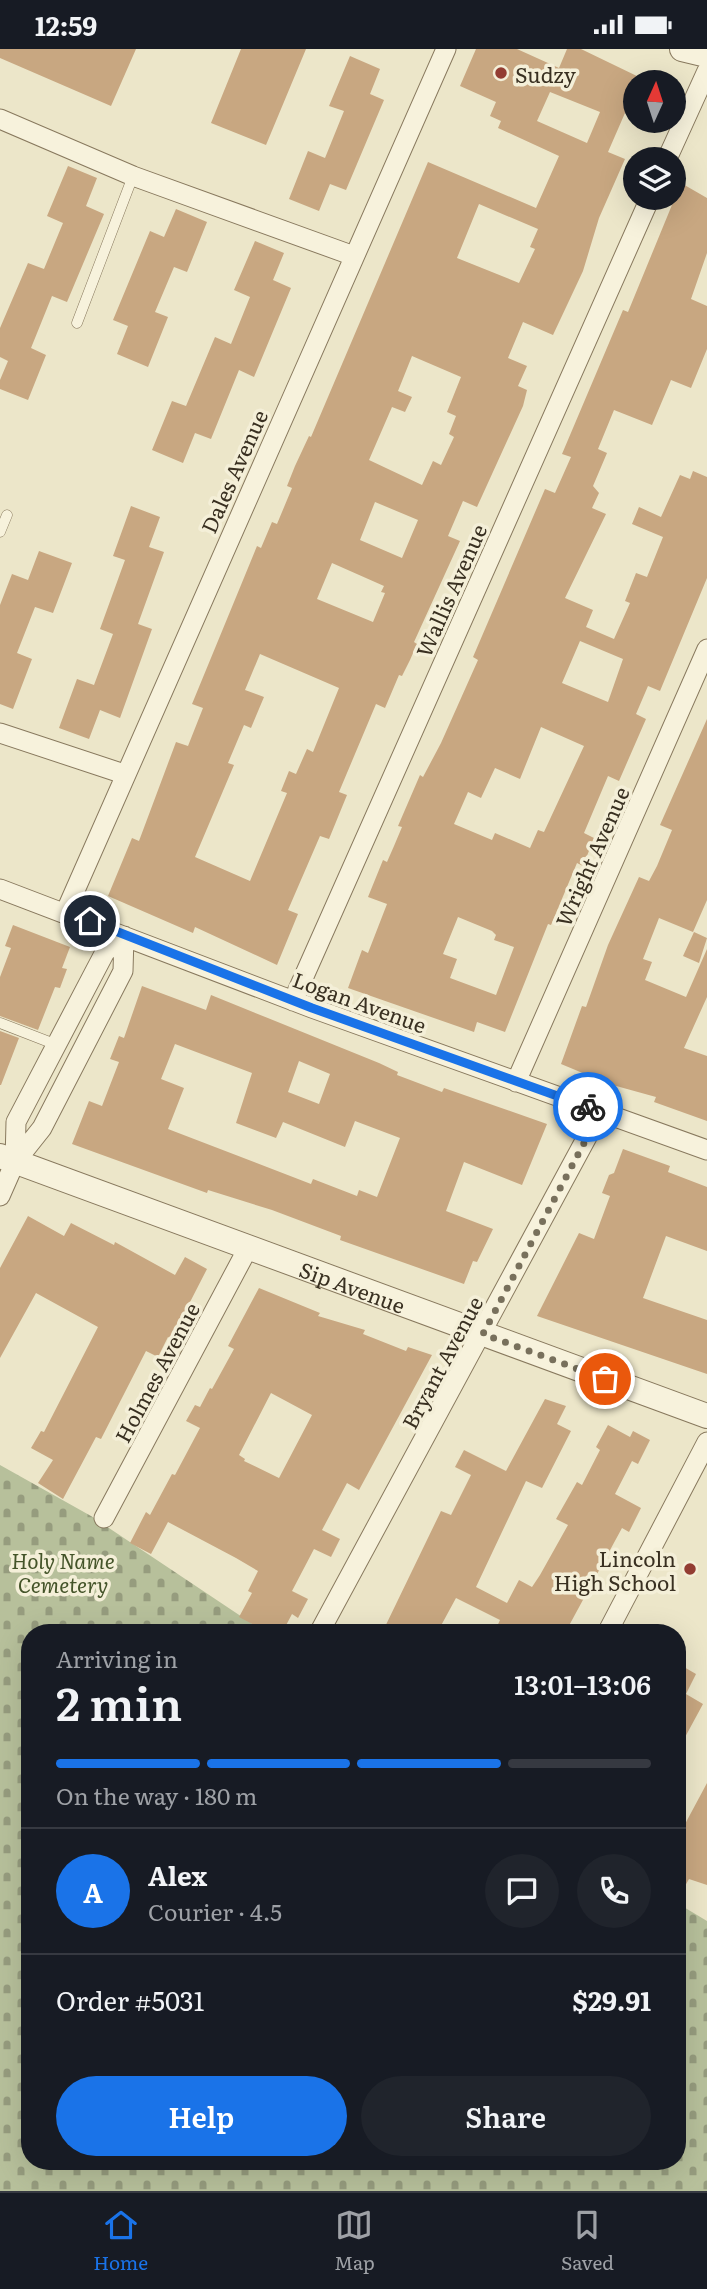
<!DOCTYPE html>
<html lang="en">
<head>
<meta charset="utf-8">
<style>
	:root { --surface:#171b24; --page:#20242c; --text:#f1f3f6; --muted:#9ea1a6; --line:#363941; --accent:#1a73e8 }
	body { margin:0; font-family:Literata,serif; background:var(--page); color:var(--text); height:100vh; display:flex; flex-direction:column; font-size:26px; white-space:nowrap }
	* { box-sizing:border-box; margin:0 }
	p { font-size:23px; color:var(--muted) }
	.icon { flex:none; width:38px; height:38px; fill:none; stroke:currentColor; stroke-width:2; stroke-linecap:round; stroke-linejoin:round }
	.map { position:relative; flex:1; overflow:hidden }
	.panel { position:absolute; left:21px; top:1575px; width:665px; height:546px; display:flex; flex-direction:column; background:var(--surface); border-radius:28px; box-shadow:0 7px 28px #0002 }
	.panel>* { flex:none }
	.needle { width:46px; rotate:3deg }
	.fabs { position:absolute; left:623px; top:21px; display:grid; gap:14px }
	.fabs a { display:grid; place-items:center; width:63px; height:63px; border-radius:50%; background:var(--surface); box-shadow:0 7px 28px #0002; font-size:35px }
	.pin { position:absolute; display:grid; place-items:center; width:60px; height:60px; color:#fff; margin:-30px; border:4px solid #fff; border-radius:50%; box-shadow:0 2px 7px #0007 }
	.courier { position:absolute; display:grid; place-items:center; width:70px; height:70px; margin:-35px; border:5px solid #1a73e8; border-radius:50%; background:#fff; color:#222; box-shadow:0 2px 9px #0007 }
	.summary em { font-style:normal; font-weight:600 }
	.summary div { display:flex; flex-direction:column-reverse }
	.summary { display:flex; align-items:center; justify-content:space-between; height:119px; padding:0 35px }
	h1 { font-size:46px; font-weight:600; line-height:52px }
	.bar { display:grid; grid-template-columns:repeat(4,1fr); gap:10px 7px; align-content:center; height:84px; padding:0 35px }
	.bar i { height:9px; border-radius:5px; background:var(--line) }
	.bar .on { background:var(--accent) }
	.bar p { grid-column:span 4 }
	.line { display:flex; align-items:center; gap:18px; padding:0 35px; border-top:2px solid var(--line) }
	.line div { flex:1 }
	.round { display:grid; place-items:center; flex:none; width:74px; height:74px; border-radius:37px; background:var(--page) }
	.action { display:flex; gap:14px; margin-top:auto; padding:14px 35px }
	.action a { flex:1; height:80px; border-radius:42px; background:var(--accent); color:#fff; font-size:28px; font-weight:600; line-height:80px; text-align:center }
	.action a+a { background:var(--page); color:var(--text) }
	.status { display:flex; justify-content:space-between; align-items:center; height:49px; padding:0 35px; background:var(--surface); direction:ltr }
	.status svg { height:19px; fill:currentColor }
	.tab-bar { display:flex; justify-content:space-around; align-items:center; height:98px; border-top:2px solid var(--line); background:var(--surface); font-size:19px; color:var(--muted) }
	.tab-bar a { display:grid; justify-items:center; gap:4px }
	.tab-bar .on { color:var(--accent) }
	.map>svg:first-child { display:block }
</style>
</head>
<body>
<div class="status"><b>12:59</b><svg viewBox="0 0 49 12"><path d="M0 12V9h3v3zM5 12V6h3v6zM10 12V3h3v9zM15 12V0h3v12zM26 1h20v11H26zM47 4h2v5h-2z"/></svg></div>
<div class="map">
<svg width="707" height="2142" viewBox="0 0 707 2142">
	<defs>
		<pattern id="cemetery-stones" width="16" height="16" patternUnits="userSpaceOnUse" patternTransform="scale(1.75)"><rect width="16" height="16" fill="#b7c09b"/><path d="M2 7V4a2 2 0 0 1 4 0v3zM10 15v-3a2 2 0 0 1 4 0v3z" fill="#969c7e"/></pattern>
	</defs>
	<rect width="100%" height="100%" fill="#ece6c9"/>
	<!-- cemetery -->
	<path fill="url(#cemetery-stones)" d="M0,1416L91,1467L266,1584H30V2112H677V1854L707,1872V2142H0Z"/>
	<!-- building -->
	<path fill="#c8a781" fill-rule="evenodd" d="M0,0H136L111,57L0,9Z
		M241,0H306L266,96L211,74Z
		M476,0H517L559,19L567,0H581L641,29L635,33V41L608,103L625,110L599,169L583,222L553,286L523,273L508,309L527,317L518,337L527,341L523,357L477,458L463,452L448,487L460,492L414,593L417,595L410,611L402,627L399,626L385,659L376,655L339,743L347,746L329,790L320,787L288,861L298,865L277,916L195,878L193,884L108,847L132,789L139,792L176,693L188,697L203,659L192,655L241,536L257,497L261,499L272,473L277,475L292,439L287,437L295,417L309,387L311,388L428,113L536,159L559,107L498,79L501,72L490,67L496,53L460,37ZM550,43L600,63L587,94L537,72ZM479,155L538,180L530,198L535,200L519,234L457,209ZM412,307L461,328L447,363L456,367L449,385L454,388L441,416L433,412L422,436L369,411L392,358L405,363L412,348L398,342ZM375,453L418,471L402,509L360,491ZM332,514L384,537L381,543L385,544L373,573L317,550ZM260,605L339,639L313,703L307,700L296,725L289,722L281,742L287,744L250,832L195,808L234,716L228,714L244,676L251,679L264,648L245,641Z
		M350,7L380,20L370,45L384,51L346,141L330,135L319,162L289,150L308,102L325,109L344,62L329,57Z
		M68,117L97,129L86,157L104,165L67,253L52,247L31,299L46,306L28,351L0,340V331L8,312L0,308V279L28,214L44,220L63,174L47,167Z
		M681,134L707,149V204L691,250L707,257V300L691,339L671,331L652,376L614,361L598,400L607,404L593,437L599,444L592,459L606,465L565,549L593,561L586,578L614,590L630,554L625,552L636,524L647,528L663,488L632,475L639,458L661,468L680,426L690,430L693,422L707,428V529L660,642L648,637L636,665L646,670L619,732L608,727L584,784L594,789L583,817L577,814L551,876L548,875L505,983L477,973L474,983L348,939L362,901L368,904L387,855L368,848L383,811L387,813L394,797L402,778L398,777L420,726L423,728L441,694L478,611L473,608L545,440L555,444L571,408L562,405L623,261L628,263ZM580,592L623,610L608,653L562,634ZM541,678L584,697L544,783L538,781L530,799L495,784L492,791L454,775L468,743L481,749L495,719L520,730ZM458,868L492,882L496,886L494,891L514,898L496,946L450,929L457,910L443,905Z
		M176,160L207,173L187,223L174,218L155,263L168,268L148,318L117,305L128,277L113,271L150,182L164,188Z
		M255,192L284,204L273,231L291,239L254,328L239,321L211,390L195,384L183,414L152,401L172,352L186,357L215,288L231,295L250,248L234,241Z
		M131,457L160,468L149,498L164,503L138,575L152,580L120,669L100,661L89,690L59,679L77,630L94,636L113,585L100,580L125,511L113,507Z
		M39,502L72,514L53,564L35,558L17,604L32,610L13,660L0,655V556L12,525L28,531Z
		M707,670V851L693,883L659,869L643,910L652,913L645,931L686,948L707,900V948L684,999L707,1007V1072L654,1053L656,1048L609,1035L561,1015L582,957L586,958L608,896L639,828L649,832L657,817L672,781L660,776Z
		M13,876L70,898L62,919L67,920L60,939L55,938L38,981L0,967V928L11,899L5,897Z
		M694,883L707,889L699,914L683,907Z
		M142,937L206,961L211,946L379,1014L398,1023L397,1026L442,1043L444,1039L547,1075L522,1136L464,1113L446,1162L493,1180L477,1213L473,1212L464,1235L340,1191L341,1187L272,1161L208,1141L207,1144L72,1095L89,1052L102,1057L119,1013L110,1010L119,987L124,989ZM175,995L252,1024L236,1074L276,1089L283,1073L345,1098L355,1072L400,1089L377,1148L359,1141L357,1147L313,1130L311,1135L168,1080L184,1039L161,1030ZM299,1012L330,1025L319,1055L288,1043Z
		M0,982L19,989L1,1036H0Z
		M623,1100L670,1117L668,1123L707,1138V1202L666,1187L643,1249L707,1271V1325L537,1267L579,1184L594,1190L610,1147L602,1144L609,1126L614,1124Z
		M28,1167L64,1187L71,1174L114,1196L115,1193L175,1226L185,1208L207,1220L171,1290L168,1288L158,1308L146,1302L101,1390L96,1388L63,1450L38,1434L53,1411L31,1399L41,1382L44,1383L98,1278L36,1244L0,1309V1219Z
		M259,1239L320,1264L318,1267L365,1281L363,1285L406,1302L408,1298L432,1306L359,1441L347,1434L322,1481L340,1490L331,1508L314,1500L292,1542L308,1550L298,1569L292,1565L282,1584H269L239,1568L252,1544L248,1542L258,1522L236,1509L168,1473L151,1505L130,1494L146,1463L150,1466L172,1425L175,1426L200,1379L186,1372L195,1356L200,1358L210,1339L212,1340L234,1300L228,1297ZM271,1344L312,1366L279,1429L244,1412L245,1410L239,1406Z
		M545,1350L566,1357L557,1375L571,1382L542,1439L526,1432L476,1538L507,1554L519,1531L532,1538L540,1526L568,1476L556,1470L577,1433L582,1436L600,1401L596,1398L608,1376L630,1388L633,1382L650,1391L638,1415L632,1412L615,1445L641,1459L629,1483L622,1479L565,1584H494L500,1571L456,1549L437,1584H382L441,1462L451,1466L471,1426L455,1418L464,1401L506,1422Z
		M677,1614L696,1625L686,1645L703,1655L677,1703Z
		M707,1734V1836L689,1830L677,1851V1790Z"/>
	<g fill="none" stroke-linecap="round" stroke-linejoin="round">
		<defs>
			<path id="service" d="M77,274L133,127
				M0,483L7,466
				M0,974L57,996"/>
			<path id="minor" d="M0,70L133,127L354,207
				M667,110L707,22
				M0,684L124,725
				M0,840L312,959L707,1101
				M65,864L446,0
				M293,952L650,149
				M516,1033L707,600
				M15,1113L42,1079L123,922L124,887
				M0,1147L15,1113L16,1073L105,903L124,887
				M104,1469L248,1199
				M319,1584L601,1062
				M607,1584L707,1393"/>
			<g id="tertiary">
				<path d="M682,0L707,6"/>
				<path id="s1" d="M0,1107L707,1367"/>
			</g>
		</defs>
		<!-- service casing -->
		<use href="#service" stroke="#88795e" stroke-width="11"/>
		<!-- minor casing -->
		<use href="#minor" stroke="#88795e" stroke-width="21"/>
		<!-- tertiary casing -->
		<use href="#tertiary" stroke="#88795e" stroke-width="26"/>
		<!-- service -->
		<use href="#service" stroke="#f7f2dc" stroke-width="10"/>
		<!-- minor -->
		<use href="#minor" stroke="#f7f2dc" stroke-width="19"/>
		<!-- tertiary -->
		<use href="#tertiary" stroke="#f7f2dc" stroke-width="24"/>
	</g>
	<g fill="none" stroke-linecap="round" stroke-linejoin="round">
		<!-- done -->
		<path stroke="#78705c" stroke-width="7" stroke-dasharray="0 12.6" d="M588,1058L601,1062L483,1285L605,1330"/>
		<!-- route -->
		<path stroke="#1a73e8" stroke-width="9" d="M90,872L312,959L588,1058"/>
	</g>
	<!-- markers -->
	<g fill="#933d32" stroke="#f4efd8" stroke-width="2.5">
		<circle cx="501" cy="24" r="7"/>
		<circle cx="690" cy="1520" r="7"/>
	</g>
	<g text-anchor="middle" dominant-baseline="central" stroke-width="7" stroke-linejoin="round" paint-order="stroke">
		<!-- poi labels -->
		<g font-size="21" fill="#393021" stroke="#f4efd8" text-anchor="start">
			<text x="515" y="24">Sudzy</text>
			<text x="676" y="1508" text-anchor="end">Lincoln<tspan x="676" dy="24">High School</tspan></text>
		</g>
		<!-- street labels -->
		<g font-size="21" fill="#393021" stroke="#f4efd8">
			<text transform="translate(233 422) rotate(-66)">Dales Avenue</text>
			<text transform="translate(450 541) rotate(-66)">Wallis Avenue</text>
			<text transform="translate(591 807) rotate(-66)">Wright Avenue</text>
			<text transform="translate(360 952) rotate(20)">Logan Avenue</text>
			<text stroke="none"><textPath href="#s1" startOffset="376">Sip Avenue</textPath></text>
			<text transform="translate(441 1313) rotate(-62)">Bryant Avenue</text>
			<text transform="translate(156 1323) rotate(-62)">Holmes Avenue</text>
		</g>
		<!-- park labels -->
		<g font-size="21" font-style="italic" fill="#445429" stroke="#f4efd8">
			<text x="63" y="1510">Holy Name<tspan x="63" dy="24">Cemetery</tspan></text>
		</g>
	</g>
</svg>
<div class="fabs">
<a><svg class="needle" viewBox="-14 -14 28 28"><path d="M0-13l5 13h-10z" fill="#e53935"/><path d="M0 13l5-13h-10z" fill="#9ea1a6"/></svg></a>
<a><svg class="icon" aria-label="layers" viewBox="0 0 24 24"><path d="M12 4l9 5-9 5-9-5zM3 14l9 5 9-5"/></svg></a>
</div>
<div class="pin" style="left:605px;top:1330px;background:#ea580c"><svg class="icon" aria-label="bag" viewBox="0 0 24 24"><path d="M5 8h14l-1 12H6zM9 8a3 3 0 0 1 6 0"/></svg></div>
<div class="pin" style="left:90px;top:872px;background:#1f2937"><svg class="icon" aria-label="home" viewBox="0 0 24 24"><path d="M3 11l9-7 9 7M6 9v11h12V9"/></svg></div>
<div class="courier" style="left:588px;top:1058px"><svg class="icon" aria-label="bike" viewBox="0 0 24 24"><circle cx="6" cy="16" r="4"/><circle cx="18" cy="16" r="4"/><path d="M6 16l4-8h5l3 8M10 8l3 8H6M13 5h3"/></svg></div>
<section class="panel">
<div class="summary"><div><h1>2 min</h1><p>Arriving in</p></div><em>13:01–13:06</em></div>
<div class="bar"><i class="on"></i><i class="on"></i><i class="on"></i><i></i><p>On the way · 180 m</p></div>
<div class="line" style="height:126px"><b class="round" style="background:var(--accent);color:#fff">A</b><div><b>Alex</b><p>Courier · 4.5</p></div><a class="round"><svg class="icon" aria-label="chat" viewBox="0 0 24 24"><path d="M4 5h16v11H9l-5 4z"/></svg></a><a class="round"><svg class="icon" aria-label="phone" viewBox="0 0 24 24"><path d="M5 4h4l2 5-3 2q2 4 5 5l2-3 5 2v4C11 20 4 13 5 4z"/></svg></a></div>
<div class="line" style="height:91px"><div>Order #5031</div><b>$29.91</b></div>
<div class="action"><a>Help</a><a>Share</a></div>
</section>
</div>
<nav class="tab-bar">
<a class="on"><svg class="icon" aria-label="home" viewBox="0 0 24 24"><path d="M3 11l9-7 9 7M6 9v11h12V9"/></svg>Home</a>
<a><svg class="icon" aria-label="map" viewBox="0 0 24 24"><path d="M3 6l6-2 6 2 6-2v14l-6 2-6-2-6 2zM9 4v14M15 6v14"/></svg>Map</a>
<a><svg class="icon" aria-label="saved" viewBox="0 0 24 24"><path d="M7 4h10v16l-5-4-5 4z"/></svg>Saved</a>
</nav>
</body>
</html>
